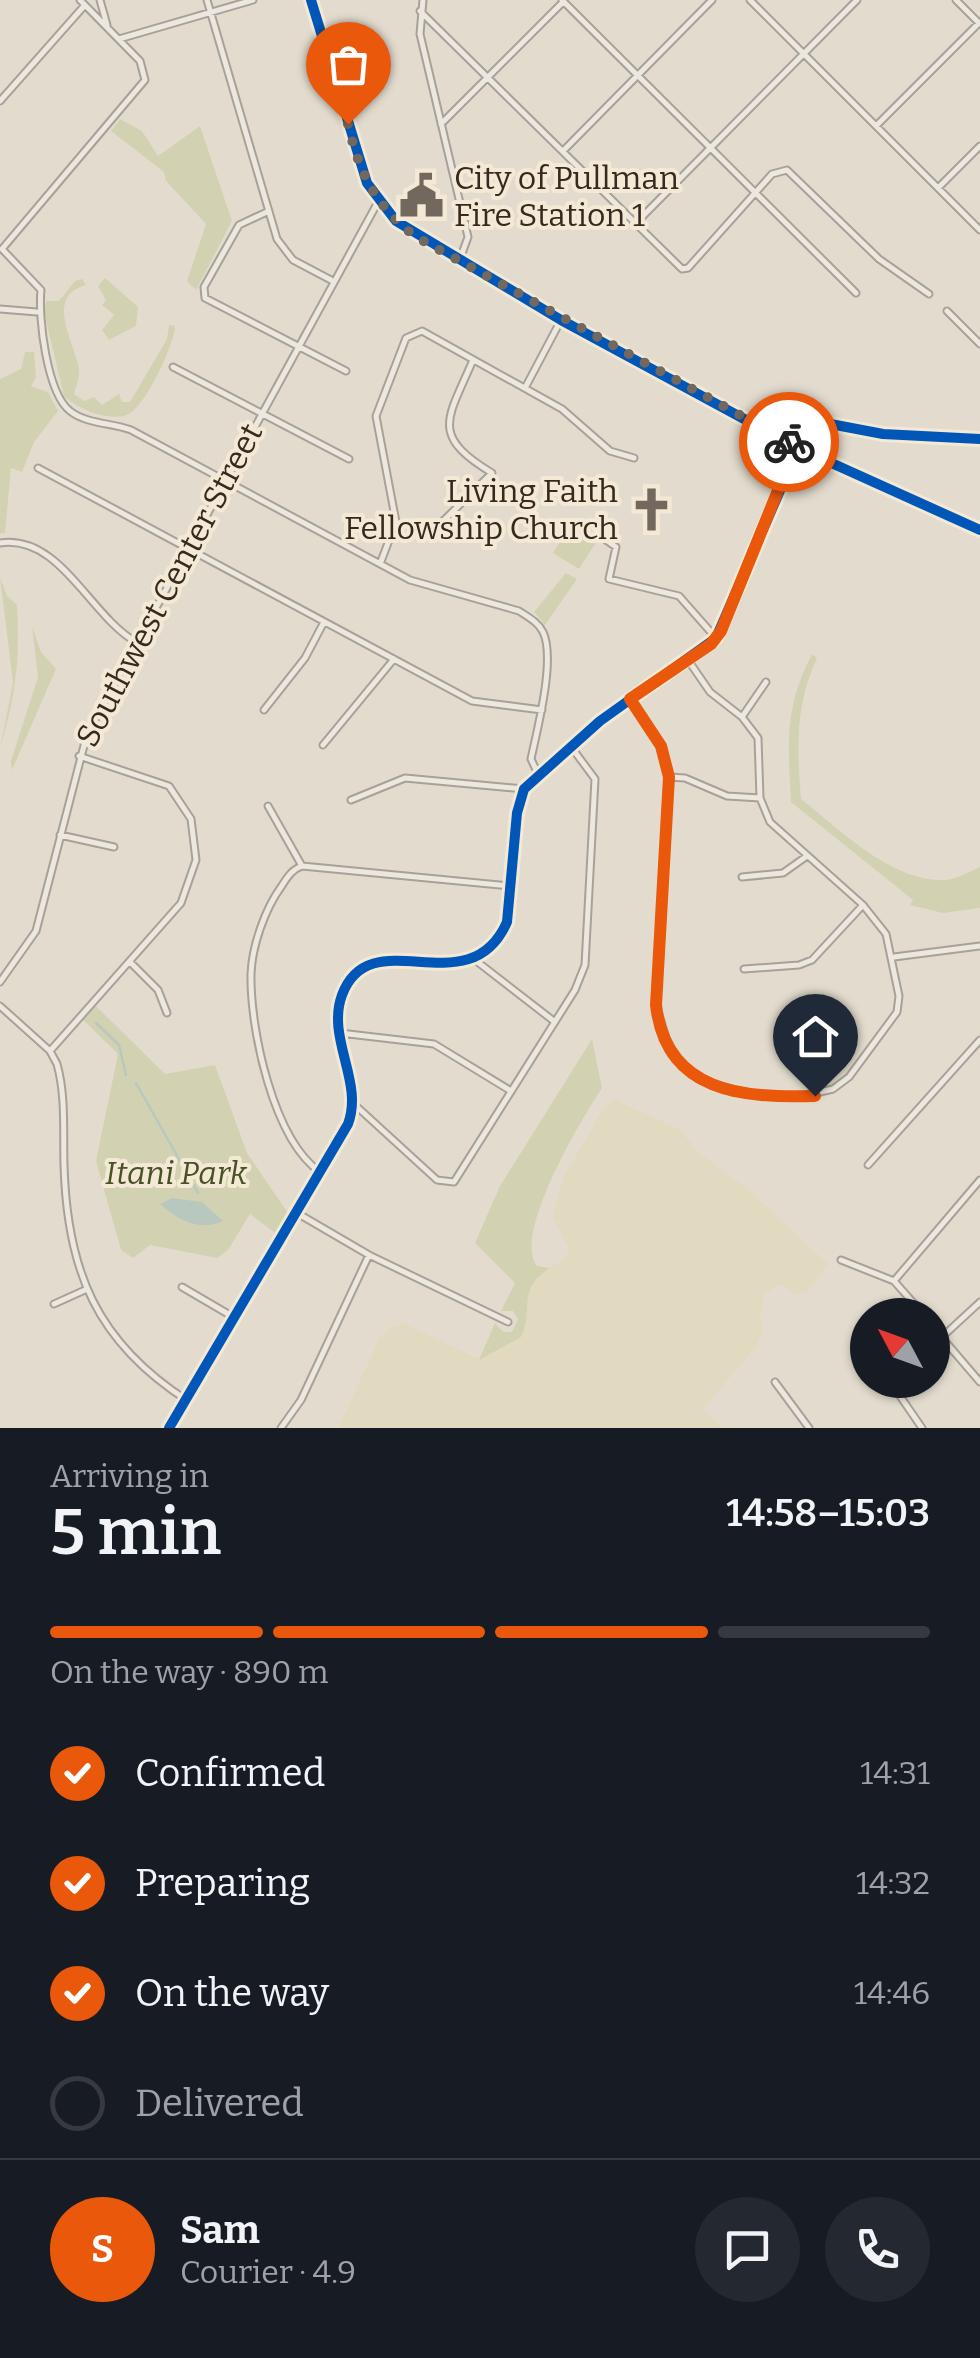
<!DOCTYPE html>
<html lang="en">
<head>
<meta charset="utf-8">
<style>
	:root { --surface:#171b24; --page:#242831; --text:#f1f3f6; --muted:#9ea1a6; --line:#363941; --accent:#ea580c }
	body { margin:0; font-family:Bitter,serif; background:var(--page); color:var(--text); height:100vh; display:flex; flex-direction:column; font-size:38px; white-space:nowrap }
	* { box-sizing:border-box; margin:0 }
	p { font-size:32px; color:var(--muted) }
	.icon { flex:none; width:55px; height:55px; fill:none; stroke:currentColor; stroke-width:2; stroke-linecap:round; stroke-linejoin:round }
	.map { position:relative; height:1428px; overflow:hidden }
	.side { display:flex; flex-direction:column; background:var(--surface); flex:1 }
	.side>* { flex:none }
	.needle { width:65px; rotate:311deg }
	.fabs { position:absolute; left:850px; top:1298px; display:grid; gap:20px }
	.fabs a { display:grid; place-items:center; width:100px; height:100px; border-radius:50%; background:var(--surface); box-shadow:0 2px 8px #0004; font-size:50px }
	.pin { position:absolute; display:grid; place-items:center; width:85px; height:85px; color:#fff; margin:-102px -42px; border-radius:50% 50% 50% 0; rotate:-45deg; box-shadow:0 0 10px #0007 }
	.pin .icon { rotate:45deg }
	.courier { position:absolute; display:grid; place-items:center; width:100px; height:100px; margin:-50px; border:8px solid #ea580c; border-radius:50%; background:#fff; color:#222; box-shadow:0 2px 12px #0007 }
	.headline em { font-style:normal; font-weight:600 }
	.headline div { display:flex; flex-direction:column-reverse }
	.headline { display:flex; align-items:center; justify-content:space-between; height:170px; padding:0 50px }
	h1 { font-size:65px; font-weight:600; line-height:75px }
	.bar { display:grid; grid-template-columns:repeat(4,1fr); gap:15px 10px; align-content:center; height:120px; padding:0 50px }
	.bar i { height:12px; border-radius:8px; background:var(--line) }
	.bar .current { background:var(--accent) }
	.bar p { grid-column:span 4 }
	.line { display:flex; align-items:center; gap:25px; padding:0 50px; border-top:2px solid var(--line) }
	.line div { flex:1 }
	.round { display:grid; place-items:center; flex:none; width:105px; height:105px; border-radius:52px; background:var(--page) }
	ol { padding:0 50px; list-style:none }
	li { display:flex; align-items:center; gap:30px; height:110px }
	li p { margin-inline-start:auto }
	li .icon { padding:10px; border-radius:50%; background:var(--accent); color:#fff; stroke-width:4 }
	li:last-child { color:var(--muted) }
	li i { width:55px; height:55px; border:5px solid var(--line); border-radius:50% }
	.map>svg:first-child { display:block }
</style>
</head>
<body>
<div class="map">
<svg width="980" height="1428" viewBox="0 0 980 1428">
	<rect width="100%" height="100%" fill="#e3dcce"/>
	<!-- farmland -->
	<path fill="#e1dac0" d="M615,1100L679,1129L699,1153L747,1188L828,1264L808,1291L797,1295L780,1284L765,1293L760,1314L764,1329L756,1347L703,1409L723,1428H338L380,1337L391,1327L403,1323L479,1359L521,1337L526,1296L534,1277L565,1259L569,1248L553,1217L563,1178L603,1109Z"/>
	<!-- green -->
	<path fill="#d2d2b2" d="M120,119L142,131L158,156L200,126L232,221L196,290L187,281L206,224L166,181L164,172L111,131Z
		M105,278L138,307L136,326L109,340L102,330L114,315L102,305L106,300L98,286Z
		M82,279L86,285C43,297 76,344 79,370C80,378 76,386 74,394L84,401L94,397L102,405L119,394L122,402H130L167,339L169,325L175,326C175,344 146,405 129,414C111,423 77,409 64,396L44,312L46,301H59L75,281Z
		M25,352H34L36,377L31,386L48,392L58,411L34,442L22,472L11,468L5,533L0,534V379L21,369Z
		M569,528L595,544L579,569L553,553Z
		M566,573L577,579L545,625L534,612Z
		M0,577L7,596L17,605C20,663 16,692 0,749L13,683Z
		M32,626L41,652L56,669L12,770L11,761L38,677Z
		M812,654L817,658C795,705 797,748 801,799C839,829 891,881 943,880C955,880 969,872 980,867V908L943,913L910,905L913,900L791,802C788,744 784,708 812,654Z
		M96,1006L165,1074L215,1065L247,1153L288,1213L275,1233L250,1214L228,1250L217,1258L150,1245L133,1258L121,1250L96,1161L118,1054L83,1020Z
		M592,1039L602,1088C582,1118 512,1235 537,1266L550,1268C515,1290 535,1308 521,1337L479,1360L495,1323L503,1332H512L518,1319L513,1311H501L515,1283L475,1243L500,1186Z"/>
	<!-- water -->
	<path fill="#b9c8be" d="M172,1198L202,1202L223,1221C199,1232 178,1220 160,1204Z"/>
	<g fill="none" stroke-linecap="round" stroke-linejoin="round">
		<!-- stream -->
		<path stroke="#b9c8be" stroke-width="2.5" d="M96,1023L119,1045L126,1075
			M136,1083L198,1193"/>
		<defs>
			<path id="minor" d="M80,0L140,61L145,80L2,249L41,290C38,318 47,393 70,411C86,424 113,423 131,430L410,580L519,611C528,617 538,622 543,632C556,659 537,730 531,759L538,774
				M100,0L107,25
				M207,0L277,239L293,260L331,280
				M423,0L420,34L468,237L460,259
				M562,0L856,293
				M750,0L980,230
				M956,0L979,23
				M420,11L682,269L688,268L772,174L787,170L879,259L929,294
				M119,39L253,0
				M0,101L85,5
				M441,124L563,2
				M876,126L979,23
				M563,151L712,0
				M938,188L980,146
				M269,211L239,225L204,287L205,298L346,371
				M636,223L857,0
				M0,309L37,312
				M947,311L980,344
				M173,367L349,459
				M525,388L561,320
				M796,447L808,426L820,422L883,434L980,439
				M38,468L472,701L542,710
				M435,529L492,473C429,435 448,419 473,360
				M606,540L616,547L609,579L679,596L716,638
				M0,543C60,534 90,616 136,642
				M380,564L396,522L376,416L406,338L422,331L562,409L610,451L634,458
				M630,699L661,746L669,777L656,1005L671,1054L697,1078L732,1092L798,1097L833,1089L849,1077L897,1012L899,996L886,934L863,905L770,822L760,798L758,738L742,717L710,692L688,660
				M264,710L305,658L324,622
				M742,717L766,682
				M323,745L394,659
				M669,777L685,778L727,796L760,798
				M268,806L302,866
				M60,835L114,847
				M302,866C291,870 287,878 281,887C265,909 252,946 251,974C250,1029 273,1139 320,1172
				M302,866L511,886
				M742,877L783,873L807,856
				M894,957L980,946
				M475,960L555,1022
				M130,962L158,990L167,1013
				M744,969L799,965L812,960L863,905
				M0,982L36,931L87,734L378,202
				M0,1006L50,1051L57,1064C66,1096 63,1132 64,1165C67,1270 96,1342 188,1401
				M340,1033L434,1044L511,1091
				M50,1051L181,903L196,860L191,819L169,786L79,756
				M355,1105L437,1180L454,1182L575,990L585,965L595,779L572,748
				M868,1165L980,1040
				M297,1213L369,1255L508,1322
				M841,1260L894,1281L924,1315
				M894,1281L980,1180
				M182,1287L235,1318
				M54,1304L85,1290
				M932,1326L980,1382
				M941,1338L980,1302
				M889,1380L922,1428
				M775,1382L809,1428
				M169,1428L348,1124C364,1082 326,1038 342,995C371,918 469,1008 507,922L517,813L524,789L405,778L351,800
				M281,1428L301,1400L369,1255"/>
			<path id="tertiary" d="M524,789L600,721L716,638L796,447"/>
			<path id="primary" d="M311,0L367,183L396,221L561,320L796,447L980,530"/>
		</defs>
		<!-- minor casing -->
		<use href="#minor" stroke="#a8a197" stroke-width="9"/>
		<!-- tertiary casing -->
		<use href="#tertiary" stroke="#a8a197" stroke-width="10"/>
		<!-- primary casing -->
		<use href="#primary" stroke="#8e877e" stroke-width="12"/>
		<!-- minor -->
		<use href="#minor" stroke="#ece7df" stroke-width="5"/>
		<!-- tertiary -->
		<use href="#tertiary" stroke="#ece7df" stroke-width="6"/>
		<!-- primary -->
		<use href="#primary" stroke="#e3ddd1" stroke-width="9"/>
		<defs>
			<path id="cycleway" d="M311,0L367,183L396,221L561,320L796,447L980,530
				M169,1428L348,1124C364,1082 326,1038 342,995C371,918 469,1008 507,922L517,813L524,789L600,721L716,638L808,426L820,422L883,434L980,439"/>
		</defs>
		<!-- cycleway casing -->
		<use href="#cycleway" stroke="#f3e9d5" stroke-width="16"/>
		<!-- cycleway -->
		<use href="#cycleway" stroke="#0057b8" stroke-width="10"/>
	</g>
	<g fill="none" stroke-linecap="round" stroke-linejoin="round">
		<!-- done -->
		<path stroke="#73685d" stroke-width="10" stroke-dasharray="0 18" d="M348,124C359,173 376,207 416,237L789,442"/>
		<!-- route -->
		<path stroke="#ea580c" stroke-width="12" d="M789,442L796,446L721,631L711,644L630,699L661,746L669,777L656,1005C666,1093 743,1098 815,1096"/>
	</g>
	<!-- icons -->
	<defs>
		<symbol id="civic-bare" viewBox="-9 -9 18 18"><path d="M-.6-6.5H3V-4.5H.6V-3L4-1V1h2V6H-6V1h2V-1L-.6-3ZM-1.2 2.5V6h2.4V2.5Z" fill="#73685d" stroke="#f3e9d5" stroke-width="2.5" paint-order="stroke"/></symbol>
		<symbol id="church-bare" viewBox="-9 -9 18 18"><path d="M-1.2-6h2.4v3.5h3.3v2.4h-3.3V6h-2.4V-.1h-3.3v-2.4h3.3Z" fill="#73685d" stroke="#f3e9d5" stroke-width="2.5" paint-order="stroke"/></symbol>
	</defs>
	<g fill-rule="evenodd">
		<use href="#civic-bare" x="390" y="164" width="63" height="63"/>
		<use href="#church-bare" x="620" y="478" width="63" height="63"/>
	</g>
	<g text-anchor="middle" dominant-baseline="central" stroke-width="8" stroke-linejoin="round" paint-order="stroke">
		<!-- poi labels -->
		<g font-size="32" fill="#362a20" stroke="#f3e9d5" text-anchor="start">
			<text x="454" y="178">City of Pullman<tspan x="454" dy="37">Fire Station 1</tspan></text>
			<text x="618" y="491" text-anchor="end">Living Faith<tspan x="618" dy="37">Fellowship Church</tspan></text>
		</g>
		<!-- street labels -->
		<g font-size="32" fill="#362a20" stroke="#f3e9d5">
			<text transform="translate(169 585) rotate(-62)">Southwest Center Street</text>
		</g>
		<!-- park labels -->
		<g font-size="32" font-style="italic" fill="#485128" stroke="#f3e9d5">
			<text x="176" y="1173">Itani Park</text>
		</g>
	</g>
</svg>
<div class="fabs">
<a><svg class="needle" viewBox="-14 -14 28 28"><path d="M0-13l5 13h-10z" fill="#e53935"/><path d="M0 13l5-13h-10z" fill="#9ea1a6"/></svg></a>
</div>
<div class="pin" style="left:348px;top:124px;background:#ea580c"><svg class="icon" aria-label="bag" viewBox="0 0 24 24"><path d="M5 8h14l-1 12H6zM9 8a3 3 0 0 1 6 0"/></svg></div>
<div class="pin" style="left:815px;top:1096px;background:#1f2937"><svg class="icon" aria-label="home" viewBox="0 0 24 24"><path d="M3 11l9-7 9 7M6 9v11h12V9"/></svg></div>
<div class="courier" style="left:789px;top:442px"><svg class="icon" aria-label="bike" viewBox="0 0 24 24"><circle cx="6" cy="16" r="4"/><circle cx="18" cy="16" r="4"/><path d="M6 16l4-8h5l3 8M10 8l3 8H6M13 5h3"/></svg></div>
</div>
<section class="side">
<div class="headline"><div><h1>5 min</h1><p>Arriving in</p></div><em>14:58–15:03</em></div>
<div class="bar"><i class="current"></i><i class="current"></i><i class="current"></i><i></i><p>On the way · 890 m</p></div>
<ol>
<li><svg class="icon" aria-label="check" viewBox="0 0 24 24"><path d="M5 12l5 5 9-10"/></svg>Confirmed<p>14:31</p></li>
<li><svg class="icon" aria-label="check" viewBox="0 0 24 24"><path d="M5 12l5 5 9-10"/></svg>Preparing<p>14:32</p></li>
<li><svg class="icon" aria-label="check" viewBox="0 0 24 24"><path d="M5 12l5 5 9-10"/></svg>On the way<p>14:46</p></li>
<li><i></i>Delivered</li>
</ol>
<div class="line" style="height:180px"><b class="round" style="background:var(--accent);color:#fff">S</b><div><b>Sam</b><p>Courier · 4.9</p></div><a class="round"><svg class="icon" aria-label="chat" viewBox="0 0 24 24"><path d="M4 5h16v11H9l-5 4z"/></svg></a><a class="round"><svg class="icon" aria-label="phone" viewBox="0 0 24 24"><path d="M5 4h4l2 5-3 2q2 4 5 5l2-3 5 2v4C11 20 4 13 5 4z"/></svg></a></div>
</section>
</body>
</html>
